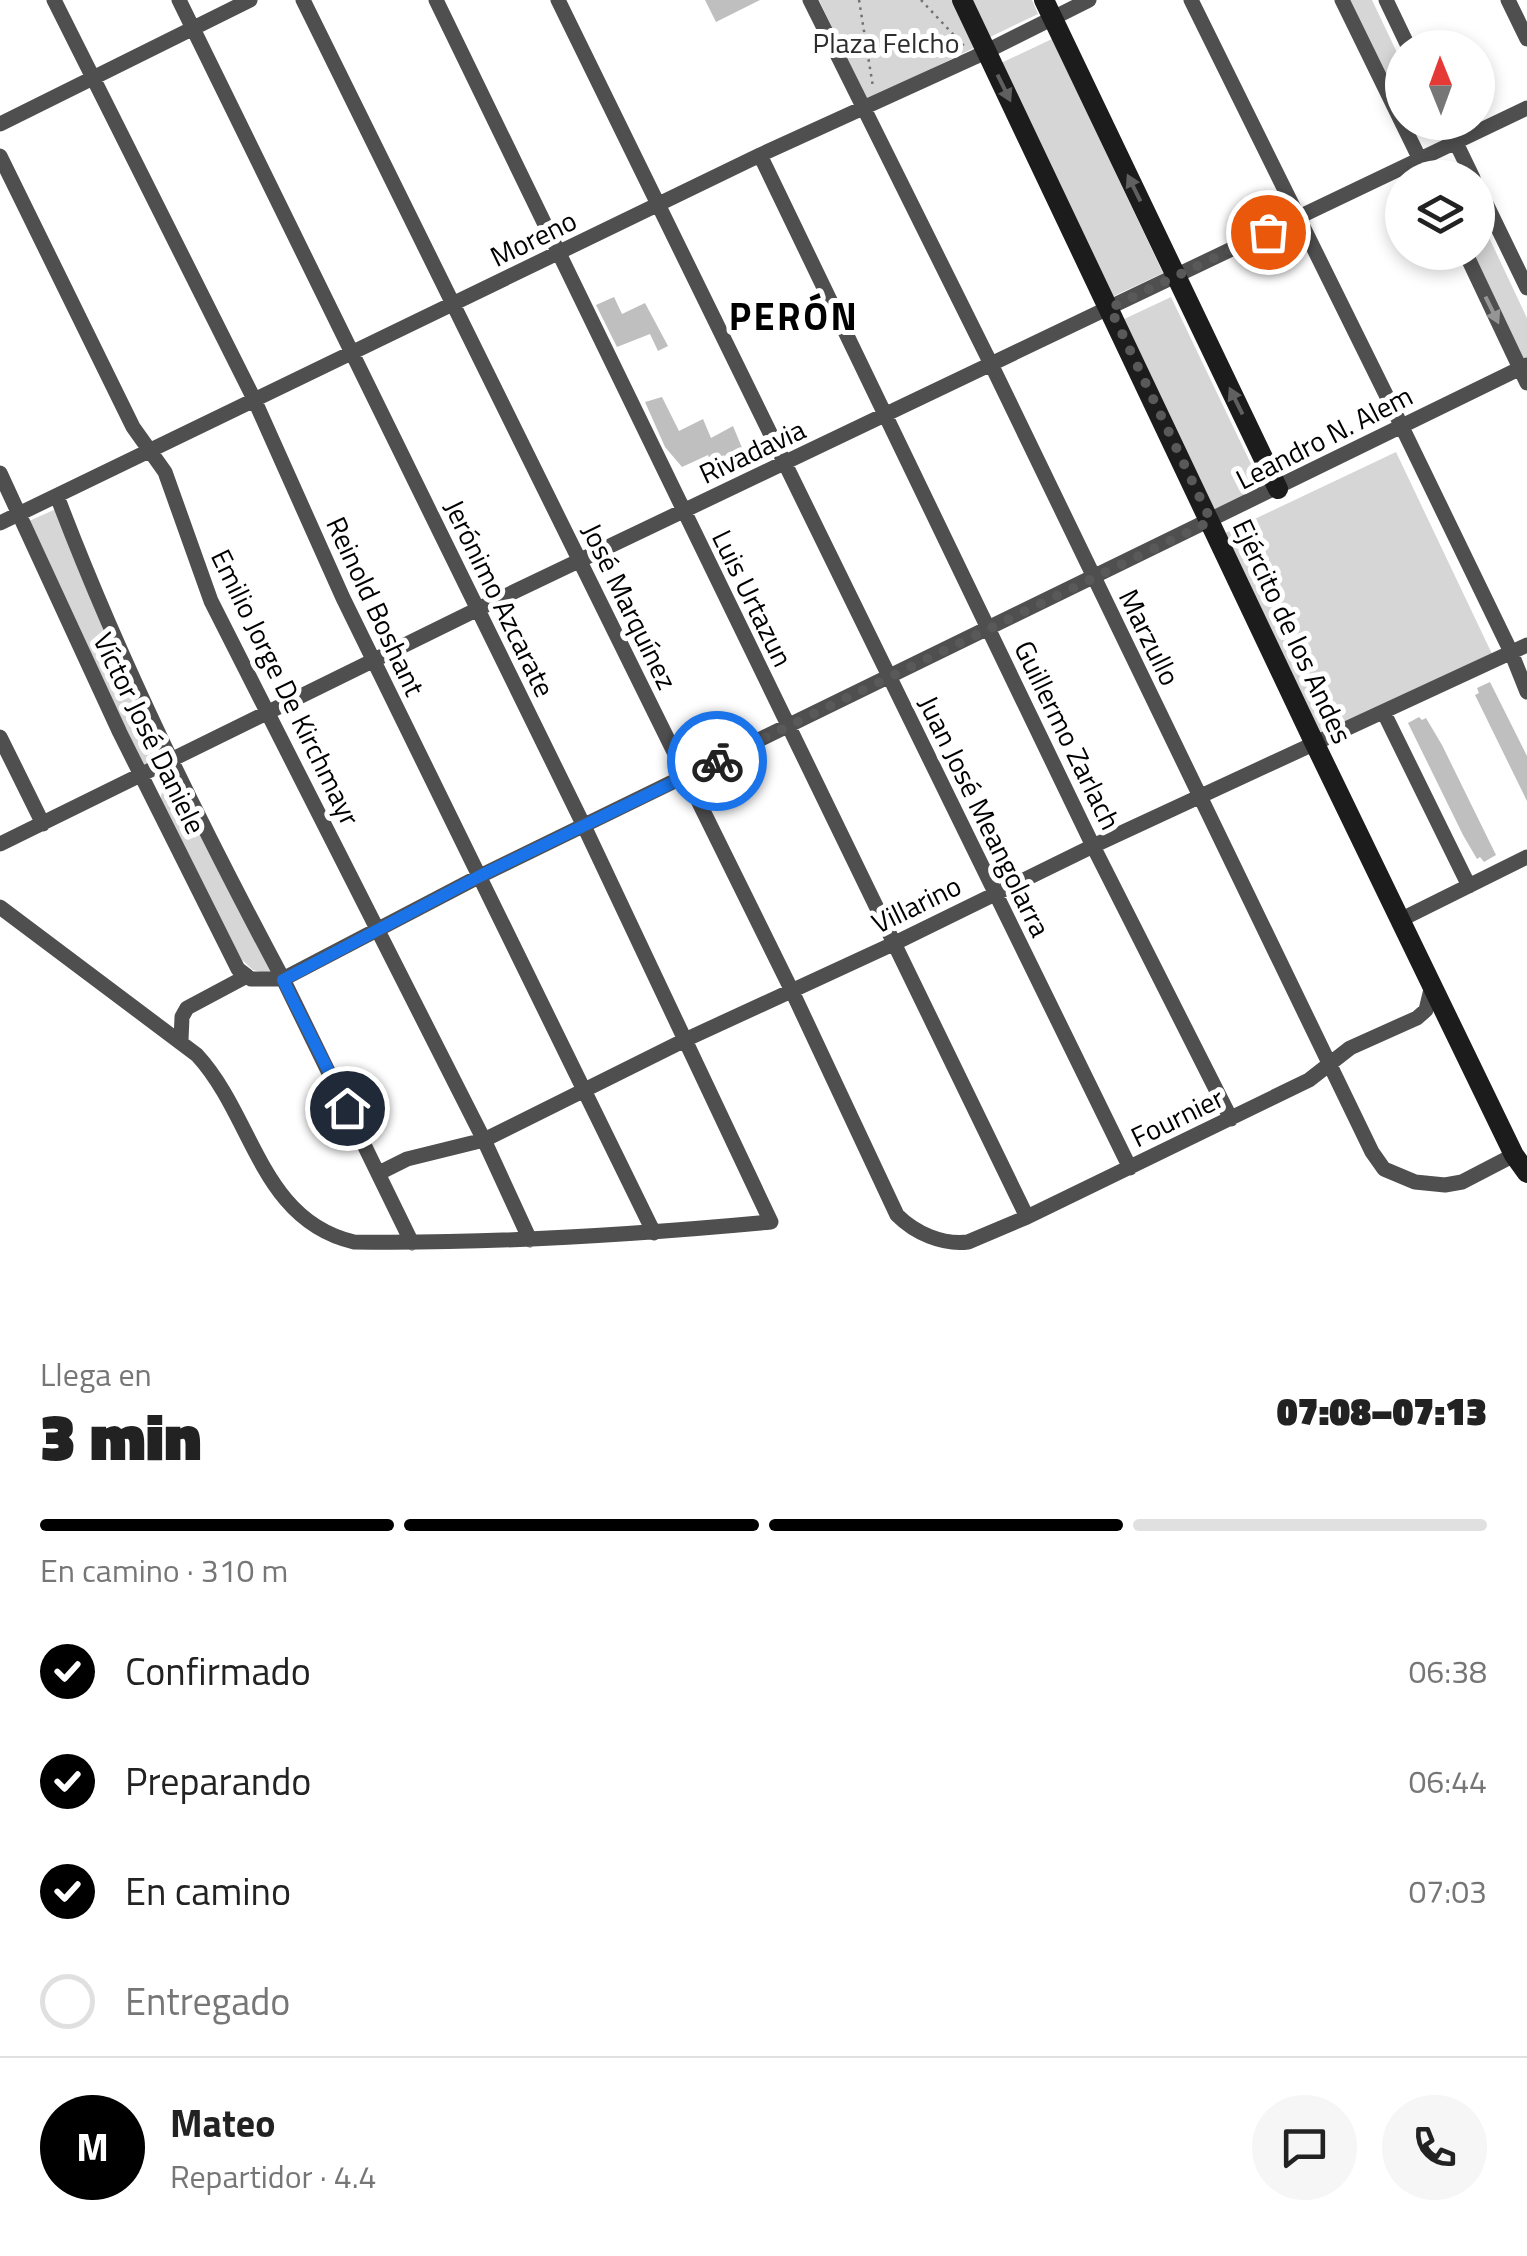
<!DOCTYPE html>
<html lang="es">
<head>
<meta charset="utf-8">
<style>
	:root { --surface:#fff; --page:#f6f6f6; --text:#222; --muted:#767676; --line:#e0e0e0; --accent:#000 }
	body { margin:0; font-family:"Titillium Web",sans-serif; background:var(--page); color:var(--text); height:100vh; display:flex; flex-direction:column; font-size:38px; white-space:nowrap }
	* { box-sizing:border-box; margin:0 }
	p { font-size:32px; color:var(--muted) }
	.icon { flex:none; width:55px; height:55px; fill:none; stroke:currentColor; stroke-width:2; stroke-linecap:round; stroke-linejoin:round }
	.map { position:relative; height:1326px; overflow:hidden }
	.details { display:flex; flex-direction:column; background:var(--surface); flex:1 }
	.details>* { flex:none }
	.needle { width:65px; rotate:359deg }
	.buttons { position:absolute; left:1385px; top:30px; display:grid; gap:20px }
	.buttons a { display:grid; place-items:center; width:110px; height:110px; border-radius:50%; background:var(--surface); box-shadow:0 5px 15px #0003; font-size:50px }
	.pin { position:absolute; display:grid; place-items:center; width:85px; height:85px; color:#fff; margin:-42px; border:5px solid #fff; border-radius:50%; box-shadow:0 2px 10px #0007 }
	.courier { position:absolute; display:grid; place-items:center; width:100px; height:100px; margin:-50px; border:8px solid #1a73e8; border-radius:50%; background:#fff; color:#222; box-shadow:0 2px 12px #0007 }
	.overview em { font-style:normal; font-weight:800 }
	.overview div { display:flex; flex-direction:column-reverse }
	.overview { display:flex; align-items:center; justify-content:space-between; height:170px; padding:0 40px }
	h1 { font-size:65px; font-weight:800; line-height:75px }
	.bar { display:grid; grid-template-columns:repeat(4,1fr); gap:15px 10px; align-content:center; height:120px; padding:0 40px }
	.bar i { height:12px; border-radius:8px; background:var(--line) }
	.bar .active { background:var(--accent) }
	.bar p { grid-column:span 4 }
	.line { display:flex; align-items:center; gap:25px; padding:0 40px; border-top:2px solid var(--line) }
	.line div { flex:1 }
	.round { display:grid; place-items:center; flex:none; width:105px; height:105px; border-radius:52px; background:var(--page) }
	ol { padding:0 40px; list-style:none }
	li { display:flex; align-items:center; gap:30px; height:110px }
	li p { margin-inline-start:auto }
	li .icon { padding:10px; border-radius:50%; background:var(--accent); color:#fff; stroke-width:4 }
	li:last-child { color:var(--muted) }
	li i { width:55px; height:55px; border:5px solid var(--line); border-radius:50% }
	.map>svg:first-child { display:block }
</style>
</head>
<body>
<div class="map">
<svg width="1527" height="1326" viewBox="0 0 1527 1326">
	<rect width="100%" height="100%" fill="#fff"/>
	<!-- green -->
	<path fill="#d6d6d6" d="M819,0H956L978,46L867,100Z
		M969,0H1032L1038,14L988,38Z
		M1346,0H1372L1402,63V116Z
		M1052,39L1163,273L1112,297L1001,63Z
		M1478,214L1527,318V359L1522,362L1470,253L1478,252Z
		M1171,297L1264,491L1214,516L1120,321Z
		M1396,452L1493,656L1320,738L1223,534Z
		M56,509L128,692L161,761L144,771L29,521Z
		M171,789L181,800L273,969L270,974L253,970L242,960L160,802L162,791Z"/>
	<!-- building -->
	<path fill="#bfbfbf" d="M705,0H760L716,22Z
		M614,297L622,314L645,303L668,346L658,351L650,334L617,347L596,305Z
		M662,397L679,431L703,419L711,438L733,426L745,455L713,466L708,455L682,467L665,447L645,402Z
		M1490,682L1527,756V801L1475,695L1479,693L1477,688Z
		M1419,717L1422,720L1426,718L1442,745L1496,855L1484,862L1480,857L1477,859L1463,835L1408,723Z"/>
	<g fill="none" stroke-linecap="round" stroke-linejoin="round">
		<!-- path -->
		<path stroke="#717171" stroke-width="2.5" stroke-dasharray="2.5 5" stroke-linecap="butt" d="M859,0L873,87
			M921,0L964,46"/>
		<!-- street -->
		<path stroke="#4f4f4f" stroke-width="15" d="M54,0L254,399L343,598L654,1233
			M303,0L791,989L897,1215C915,1233 942,1245 968,1242L1027,1217L1309,1080L1350,1048L1417,1018L1426,1010L1432,985
			M436,0L1027,1217
			M558,0L1130,1168
			M810,0L991,364L1372,1152L1384,1169L1415,1182L1445,1185L1462,1182L1514,1155
			M1191,0L1401,425L1511,652L1527,692
			M1342,0L1429,178
			M1386,0L1409,48
			M1508,0L1527,39
			M1446,122L1473,178
			M0,124L250,0
			M760,155L1093,846L1231,1119
			M0,156L133,427L165,472L211,601L484,1140L530,1240
			M1478,187L1527,288
			M1465,252L1527,383
			M0,473L120,733L238,969L251,979H283L412,1243
			M57,496C120,662 199,822 283,979L480,876L1527,365
			M0,523L760,155L975,57L1089,0
			M1384,713L1469,886
			M0,737L43,824
			M0,844L478,609L1527,108
			M0,907L197,1055C254,1117 260,1220 354,1242C494,1244 632,1235 771,1222L584,826L179,0
			M1400,920L1527,857
			M181,1040L182,1017L187,1008L247,976
			M379,1173L407,1159L484,1140L687,1039L893,944L1093,846L1527,645"/>
		<!-- secondary -->
		<path stroke="#1c1c1c" stroke-width="20" d="M962,0L1314,742L1514,1155L1527,1173
			M1044,0L1278,489"/>
	</g>
	<!-- one-way arrows -->
	<defs><path id="oneway-solid" d="M-6-.8H1V-3.2L6.5 0L1 3.2V.8H-6Z" transform="scale(2.5)"/></defs>
	<g fill="#606060">
		<use href="#oneway-solid" transform="translate(1004 88) rotate(64)"/>
		<use href="#oneway-solid" transform="translate(1134 188) rotate(-116)"/>
		<use href="#oneway-solid" transform="translate(1236 401) rotate(-116)"/>
	</g>
	<use fill="#959595" href="#oneway-solid" transform="translate(1492 310) rotate(64)"/>
	<g fill="none" stroke-linecap="round" stroke-linejoin="round">
		<!-- done -->
		<path stroke="#595959" stroke-width="10" stroke-dasharray="0 18" d="M717,761L1211,521L1110,308L1268,232"/>
		<!-- route -->
		<path stroke="#1a73e8" stroke-width="12" d="M347,1108L283,980L480,876L717,761"/>
	</g>
	<g text-anchor="middle" dominant-baseline="central" stroke-width="10" stroke-linejoin="round" paint-order="stroke">
		<!-- park labels -->
		<g font-size="28" fill="#2d2d2d" stroke="#fff">
			<text x="886" y="42">Plaza Felcho</text>
		</g>
		<!-- street labels -->
		<g font-size="28" fill="#000" stroke="#fff">
			<text transform="translate(533 238) rotate(-26)">Moreno</text>
			<text transform="translate(1324 437) rotate(-27)">Leandro N. Alem</text>
			<text transform="translate(752 451) rotate(-25)">Rivadavia</text>
			<text transform="translate(500 598) rotate(64)">Jerónimo Azcarate</text>
			<text transform="translate(753 598) rotate(64)">Luis Urtazun</text>
			<text transform="translate(376 606) rotate(65)">Reinold Boshant</text>
			<text transform="translate(630 606) rotate(64)">José Marquínez</text>
			<text transform="translate(1293 631) rotate(65)">Ejército de los Andes</text>
			<text transform="translate(1150 637) rotate(64)">Marzullo</text>
			<text transform="translate(286 687) rotate(64)">Emilio Jorge De Kirchmayr</text>
			<text transform="translate(150 733) rotate(64)">Víctor José Daniele</text>
			<text transform="translate(1068 735) rotate(64)">Guillermo Zarlach</text>
			<text transform="translate(985 816) rotate(64)">Juan José Meangolarra</text>
			<text transform="translate(916 904) rotate(-26)">Villarino</text>
			<text transform="translate(1177 1117) rotate(-26)">Fournier</text>
		</g>
		<!-- district labels -->
		<g font-size="38" font-weight="bold" letter-spacing="2.5" fill="#000" stroke="#fff">
			<text x="794" y="316">PERÓN</text>
		</g>
	</g>
</svg>
<div class="buttons">
<a><svg class="needle" viewBox="-14 -14 28 28"><path d="M0-13l5 13h-10z" fill="#e53935"/><path d="M0 13l5-13h-10z" fill="#767676"/></svg></a>
<a><svg class="icon" aria-label="layers" viewBox="0 0 24 24"><path d="M12 4l9 5-9 5-9-5zM3 14l9 5 9-5"/></svg></a>
</div>
<div class="pin" style="left:1268px;top:232px;background:#ea580c"><svg class="icon" aria-label="bag" viewBox="0 0 24 24"><path d="M5 8h14l-1 12H6zM9 8a3 3 0 0 1 6 0"/></svg></div>
<div class="pin" style="left:347px;top:1108px;background:#1f2937"><svg class="icon" aria-label="home" viewBox="0 0 24 24"><path d="M3 11l9-7 9 7M6 9v11h12V9"/></svg></div>
<div class="courier" style="left:717px;top:761px"><svg class="icon" aria-label="bike" viewBox="0 0 24 24"><circle cx="6" cy="16" r="4"/><circle cx="18" cy="16" r="4"/><path d="M6 16l4-8h5l3 8M10 8l3 8H6M13 5h3"/></svg></div>
</div>
<section class="details">
<div class="overview"><div><h1>3 min</h1><p>Llega en</p></div><em>07:08–07:13</em></div>
<div class="bar"><i class="active"></i><i class="active"></i><i class="active"></i><i></i><p>En camino · 310 m</p></div>
<ol>
<li><svg class="icon" aria-label="check" viewBox="0 0 24 24"><path d="M5 12l5 5 9-10"/></svg>Confirmado<p>06:38</p></li>
<li><svg class="icon" aria-label="check" viewBox="0 0 24 24"><path d="M5 12l5 5 9-10"/></svg>Preparando<p>06:44</p></li>
<li><svg class="icon" aria-label="check" viewBox="0 0 24 24"><path d="M5 12l5 5 9-10"/></svg>En camino<p>07:03</p></li>
<li><i></i>Entregado</li>
</ol>
<div class="line" style="height:180px"><b class="round" style="background:var(--accent);color:#fff">M</b><div><b>Mateo</b><p>Repartidor · 4.4</p></div><a class="round"><svg class="icon" aria-label="chat" viewBox="0 0 24 24"><path d="M4 5h16v11H9l-5 4z"/></svg></a><a class="round"><svg class="icon" aria-label="phone" viewBox="0 0 24 24"><path d="M5 4h4l2 5-3 2q2 4 5 5l2-3 5 2v4C11 20 4 13 5 4z"/></svg></a></div>
</section>
</body>
</html>
